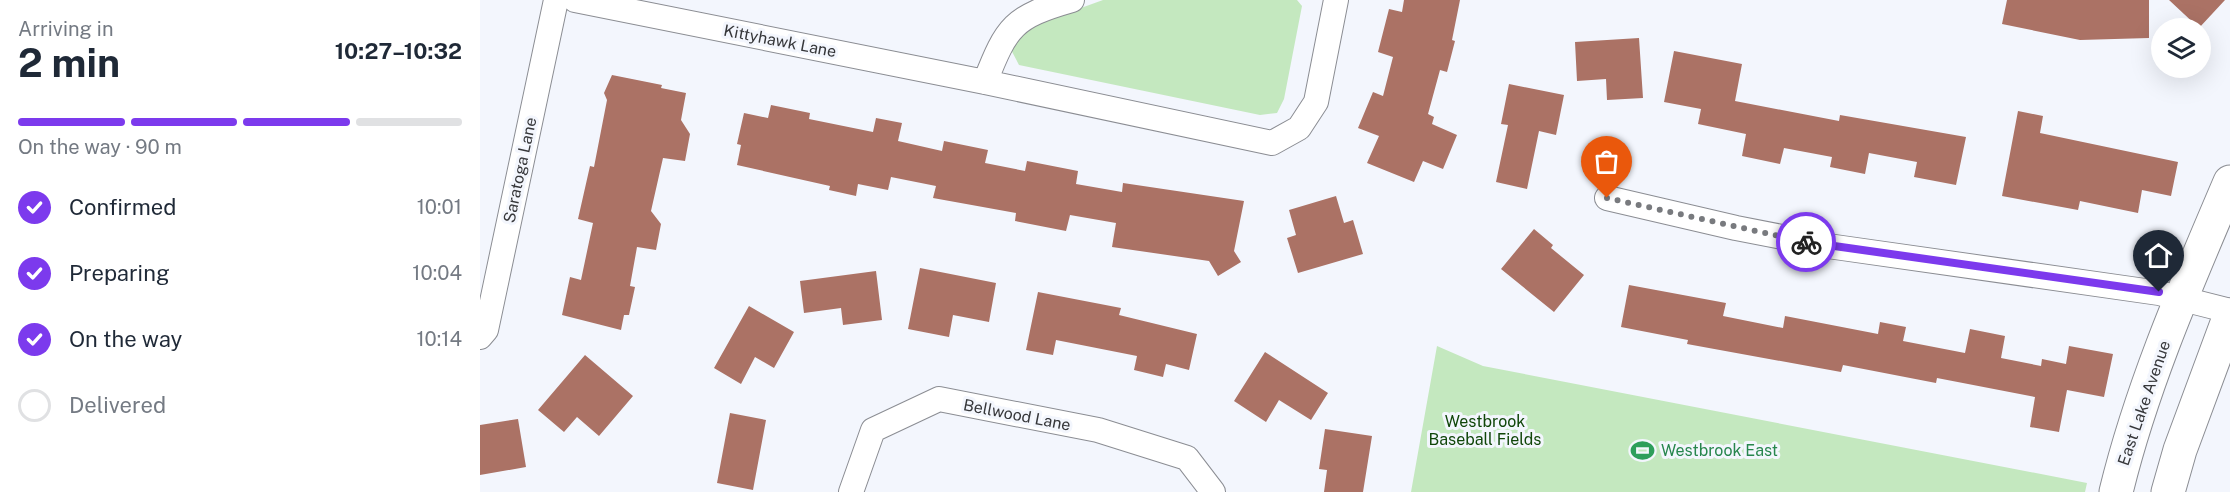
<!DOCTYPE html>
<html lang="en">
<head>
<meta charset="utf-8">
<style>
	:root { --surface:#fff; --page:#f6f6f7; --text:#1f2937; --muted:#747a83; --line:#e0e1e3; --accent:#7c3aed }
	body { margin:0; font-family:"Public Sans",sans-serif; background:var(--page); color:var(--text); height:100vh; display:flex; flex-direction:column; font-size:22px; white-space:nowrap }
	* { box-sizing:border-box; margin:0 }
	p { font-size:20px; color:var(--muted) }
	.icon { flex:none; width:33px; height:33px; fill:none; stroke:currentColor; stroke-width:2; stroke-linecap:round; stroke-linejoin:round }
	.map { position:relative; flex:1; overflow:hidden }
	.details { display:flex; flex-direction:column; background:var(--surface); width:480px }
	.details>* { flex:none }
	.buttons { position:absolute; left:1671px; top:18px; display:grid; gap:12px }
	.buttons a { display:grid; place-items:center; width:60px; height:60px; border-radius:50%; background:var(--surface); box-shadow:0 6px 24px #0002; font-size:30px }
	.pin { position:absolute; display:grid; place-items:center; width:51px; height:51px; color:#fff; margin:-62px -26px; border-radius:50% 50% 50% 0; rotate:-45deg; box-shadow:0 0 6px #0007 }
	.pin .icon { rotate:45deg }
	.courier { position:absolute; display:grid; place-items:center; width:60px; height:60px; margin:-30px; border:4px solid #7c3aed; border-radius:50%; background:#fff; color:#222; box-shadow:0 2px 8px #0007 }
	.overview em { font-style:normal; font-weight:700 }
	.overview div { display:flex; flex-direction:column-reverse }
	.overview { display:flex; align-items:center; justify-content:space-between; height:102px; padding:0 18px }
	h1 { font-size:39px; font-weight:700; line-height:45px }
	.bar { display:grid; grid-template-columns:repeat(4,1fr); gap:9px 6px; align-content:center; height:72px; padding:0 18px }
	.bar i { height:8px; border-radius:4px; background:var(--line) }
	.bar .selected { background:var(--accent) }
	.bar p { grid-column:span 4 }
	ol { padding:0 18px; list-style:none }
	li { display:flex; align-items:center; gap:18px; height:66px }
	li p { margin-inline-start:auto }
	li .icon { padding:6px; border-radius:50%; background:var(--accent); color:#fff; stroke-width:4 }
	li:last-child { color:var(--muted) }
	li i { width:33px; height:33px; border:3px solid var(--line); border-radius:50% }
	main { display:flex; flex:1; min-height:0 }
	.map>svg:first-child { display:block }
</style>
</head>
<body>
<main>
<section class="details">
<div class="overview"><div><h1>2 min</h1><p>Arriving in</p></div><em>10:27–10:32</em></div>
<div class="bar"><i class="selected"></i><i class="selected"></i><i class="selected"></i><i></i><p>On the way · 90 m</p></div>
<ol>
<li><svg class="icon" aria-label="check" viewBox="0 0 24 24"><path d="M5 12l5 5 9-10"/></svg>Confirmed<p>10:01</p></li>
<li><svg class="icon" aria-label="check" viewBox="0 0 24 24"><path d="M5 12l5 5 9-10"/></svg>Preparing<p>10:04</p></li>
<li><svg class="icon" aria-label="check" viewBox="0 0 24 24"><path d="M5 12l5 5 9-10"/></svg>On the way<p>10:14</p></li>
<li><i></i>Delivered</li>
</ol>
</section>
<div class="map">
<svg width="1750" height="492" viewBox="0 0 1750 492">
	<rect width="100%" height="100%" fill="#f3f6fd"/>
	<!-- green -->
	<path fill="#c4e8bf" d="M623,0H817L822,6L804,99L797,113L780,115L539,65L528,44L543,29Z
		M957,346L1003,366L1607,483L1605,492H931Z"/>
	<!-- building -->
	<path fill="#ab7265" d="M924,0H980L972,40L975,41L967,72L960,70L948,114L954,117L952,124L977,135L963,169L943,161L934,182L887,163L899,136L878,128L893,92L903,96L913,57L898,52L909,9L922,12Z
		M1527,0H1669V38L1600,40L1522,24Z
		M1689,0H1745L1719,28Z
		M1159,38L1163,98L1127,100L1126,79L1097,81L1095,42Z
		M1194,51L1262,64L1255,101L1359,121L1360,115L1486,137L1476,185L1434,177L1437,162L1389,153L1385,174L1350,167L1352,157L1304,148L1300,164L1262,156L1266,134L1218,124L1221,109L1184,102Z
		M132,75L182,85L181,88L206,93L201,120L210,134L205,161L183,158L171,211L181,224L176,250L157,247L150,286L155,287L149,315H144L141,330L82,315L90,277L101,280L113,223L98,219L110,166L114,167L127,100L124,93Z
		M1029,84L1084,95L1076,135L1059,131L1047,189L1016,182L1028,125L1021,124Z
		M291,105L330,113L329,119L393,132L396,118L422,123L418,141L462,151L464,141L508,150L505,163L545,171L547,161L598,171L596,184L642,192L643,183L764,201L754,251L761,262L738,276L729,261L632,247L636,223L590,215L586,231L535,221L536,213L453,198L456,186L411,177L408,190L378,184L376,196L349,190L350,186L257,165L261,145L257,144L264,113L288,118Z
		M1538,111L1563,116L1560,133L1698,162L1691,196L1662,190L1658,213L1600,201L1598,210L1522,196Z
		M856,196L864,223L873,220L883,254L818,273L807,238L816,235L809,210Z
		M1054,229L1073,245L1071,248L1104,275L1074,312L1021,269Z
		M440,268L516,283L509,322L473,315L469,337L428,329Z
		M396,271L402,320L363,325L361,308L324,313L320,281Z
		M1149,285L1246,303L1243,316L1303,328L1305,316L1398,334L1400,322L1426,327L1423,341L1485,353L1490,329L1525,336L1521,358L1561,366L1562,359L1586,364L1589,346L1633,354L1624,397L1587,390L1579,432L1550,427L1555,397L1457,378L1456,383L1363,365L1361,372L1207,344L1208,340L1141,327Z
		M558,292L641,308L639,315L717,334L709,370L686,364L683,377L654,370L657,356L576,340L573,355L546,350Z
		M269,306L314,332L294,368L275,357L261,384L234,368Z
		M785,352L848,393L831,420L799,400L786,422L754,401Z
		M105,355L153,396L119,436L97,417L84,432L58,410Z
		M250,413L286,420L273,490L237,483Z
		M38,419L46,467L0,475V425Z
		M845,429L892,436L883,492H844L847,470L839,469Z"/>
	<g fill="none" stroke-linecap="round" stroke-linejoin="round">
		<defs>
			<path id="street" d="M95,0L505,82L792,143L819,128L836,102L856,0
				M505,82C527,26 533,17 592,0
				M1127,198L1256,228L1348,246L1679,293L1750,311
				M0,337L6,330L76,0
				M371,492L393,430L459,399L618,430L707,458L733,492"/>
			<path id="primary" d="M1636,492C1662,385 1707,283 1750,182
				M1688,492L1700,450L1750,315"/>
		</defs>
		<!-- street casing -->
		<use href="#street" stroke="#8b8d93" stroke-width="26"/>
		<!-- primary casing -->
		<use href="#primary" stroke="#8b8d93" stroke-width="35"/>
		<!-- street -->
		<use href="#street" stroke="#fff" stroke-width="24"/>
		<!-- primary -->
		<use href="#primary" stroke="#fff" stroke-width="33"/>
	</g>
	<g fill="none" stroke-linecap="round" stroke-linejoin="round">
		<!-- done -->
		<path stroke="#787a7e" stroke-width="6" stroke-dasharray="0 10.8" d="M1127,198L1326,242"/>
		<!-- route -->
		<path stroke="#7c3aed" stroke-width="8" d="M1326,242L1679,292"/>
	</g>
	<!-- icons -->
	<defs>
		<symbol id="stadium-bare" viewBox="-9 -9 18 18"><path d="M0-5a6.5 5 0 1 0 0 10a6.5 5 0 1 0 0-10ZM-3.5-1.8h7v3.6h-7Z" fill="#2e9e5b" stroke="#f3f6fd" stroke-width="2.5" paint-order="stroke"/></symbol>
	</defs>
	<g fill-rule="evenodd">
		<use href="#stadium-bare" x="1146" y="434" width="33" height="33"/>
	</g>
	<g text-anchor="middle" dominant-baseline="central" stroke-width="6" stroke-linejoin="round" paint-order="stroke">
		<!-- street labels -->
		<g font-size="16" fill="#36373a" stroke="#f3f6fd">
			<text transform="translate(300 41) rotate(11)">Kittyhawk Lane</text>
			<text transform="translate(40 170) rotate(-78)">Saratoga Lane</text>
			<text transform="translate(1664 403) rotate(-71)">East Lake Avenue</text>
			<text transform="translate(537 415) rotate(11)">Bellwood Lane</text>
		</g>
		<!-- park labels -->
		<g font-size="16" fill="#104609" stroke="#f3f6fd">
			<text x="1005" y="421">Westbrook<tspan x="1005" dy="18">Baseball Fields</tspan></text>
		</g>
		<!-- leisure labels -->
		<g font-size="16" fill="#27864d" stroke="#f3f6fd" text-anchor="start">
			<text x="1181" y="450">Westbrook East</text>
		</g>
	</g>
</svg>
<div class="buttons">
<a><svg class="icon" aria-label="layers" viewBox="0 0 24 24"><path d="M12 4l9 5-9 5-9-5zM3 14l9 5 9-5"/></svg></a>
</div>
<div class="pin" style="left:1127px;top:198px;background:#ea580c"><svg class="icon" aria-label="bag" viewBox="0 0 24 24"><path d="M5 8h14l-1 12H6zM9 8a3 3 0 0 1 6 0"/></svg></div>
<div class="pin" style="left:1679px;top:292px;background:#1f2937"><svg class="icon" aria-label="home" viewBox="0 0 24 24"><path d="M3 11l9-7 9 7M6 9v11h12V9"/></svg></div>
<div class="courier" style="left:1326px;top:242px"><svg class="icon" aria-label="bike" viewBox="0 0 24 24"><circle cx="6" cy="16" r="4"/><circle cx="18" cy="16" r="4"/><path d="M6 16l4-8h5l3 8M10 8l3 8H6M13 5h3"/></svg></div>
</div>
</main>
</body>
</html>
